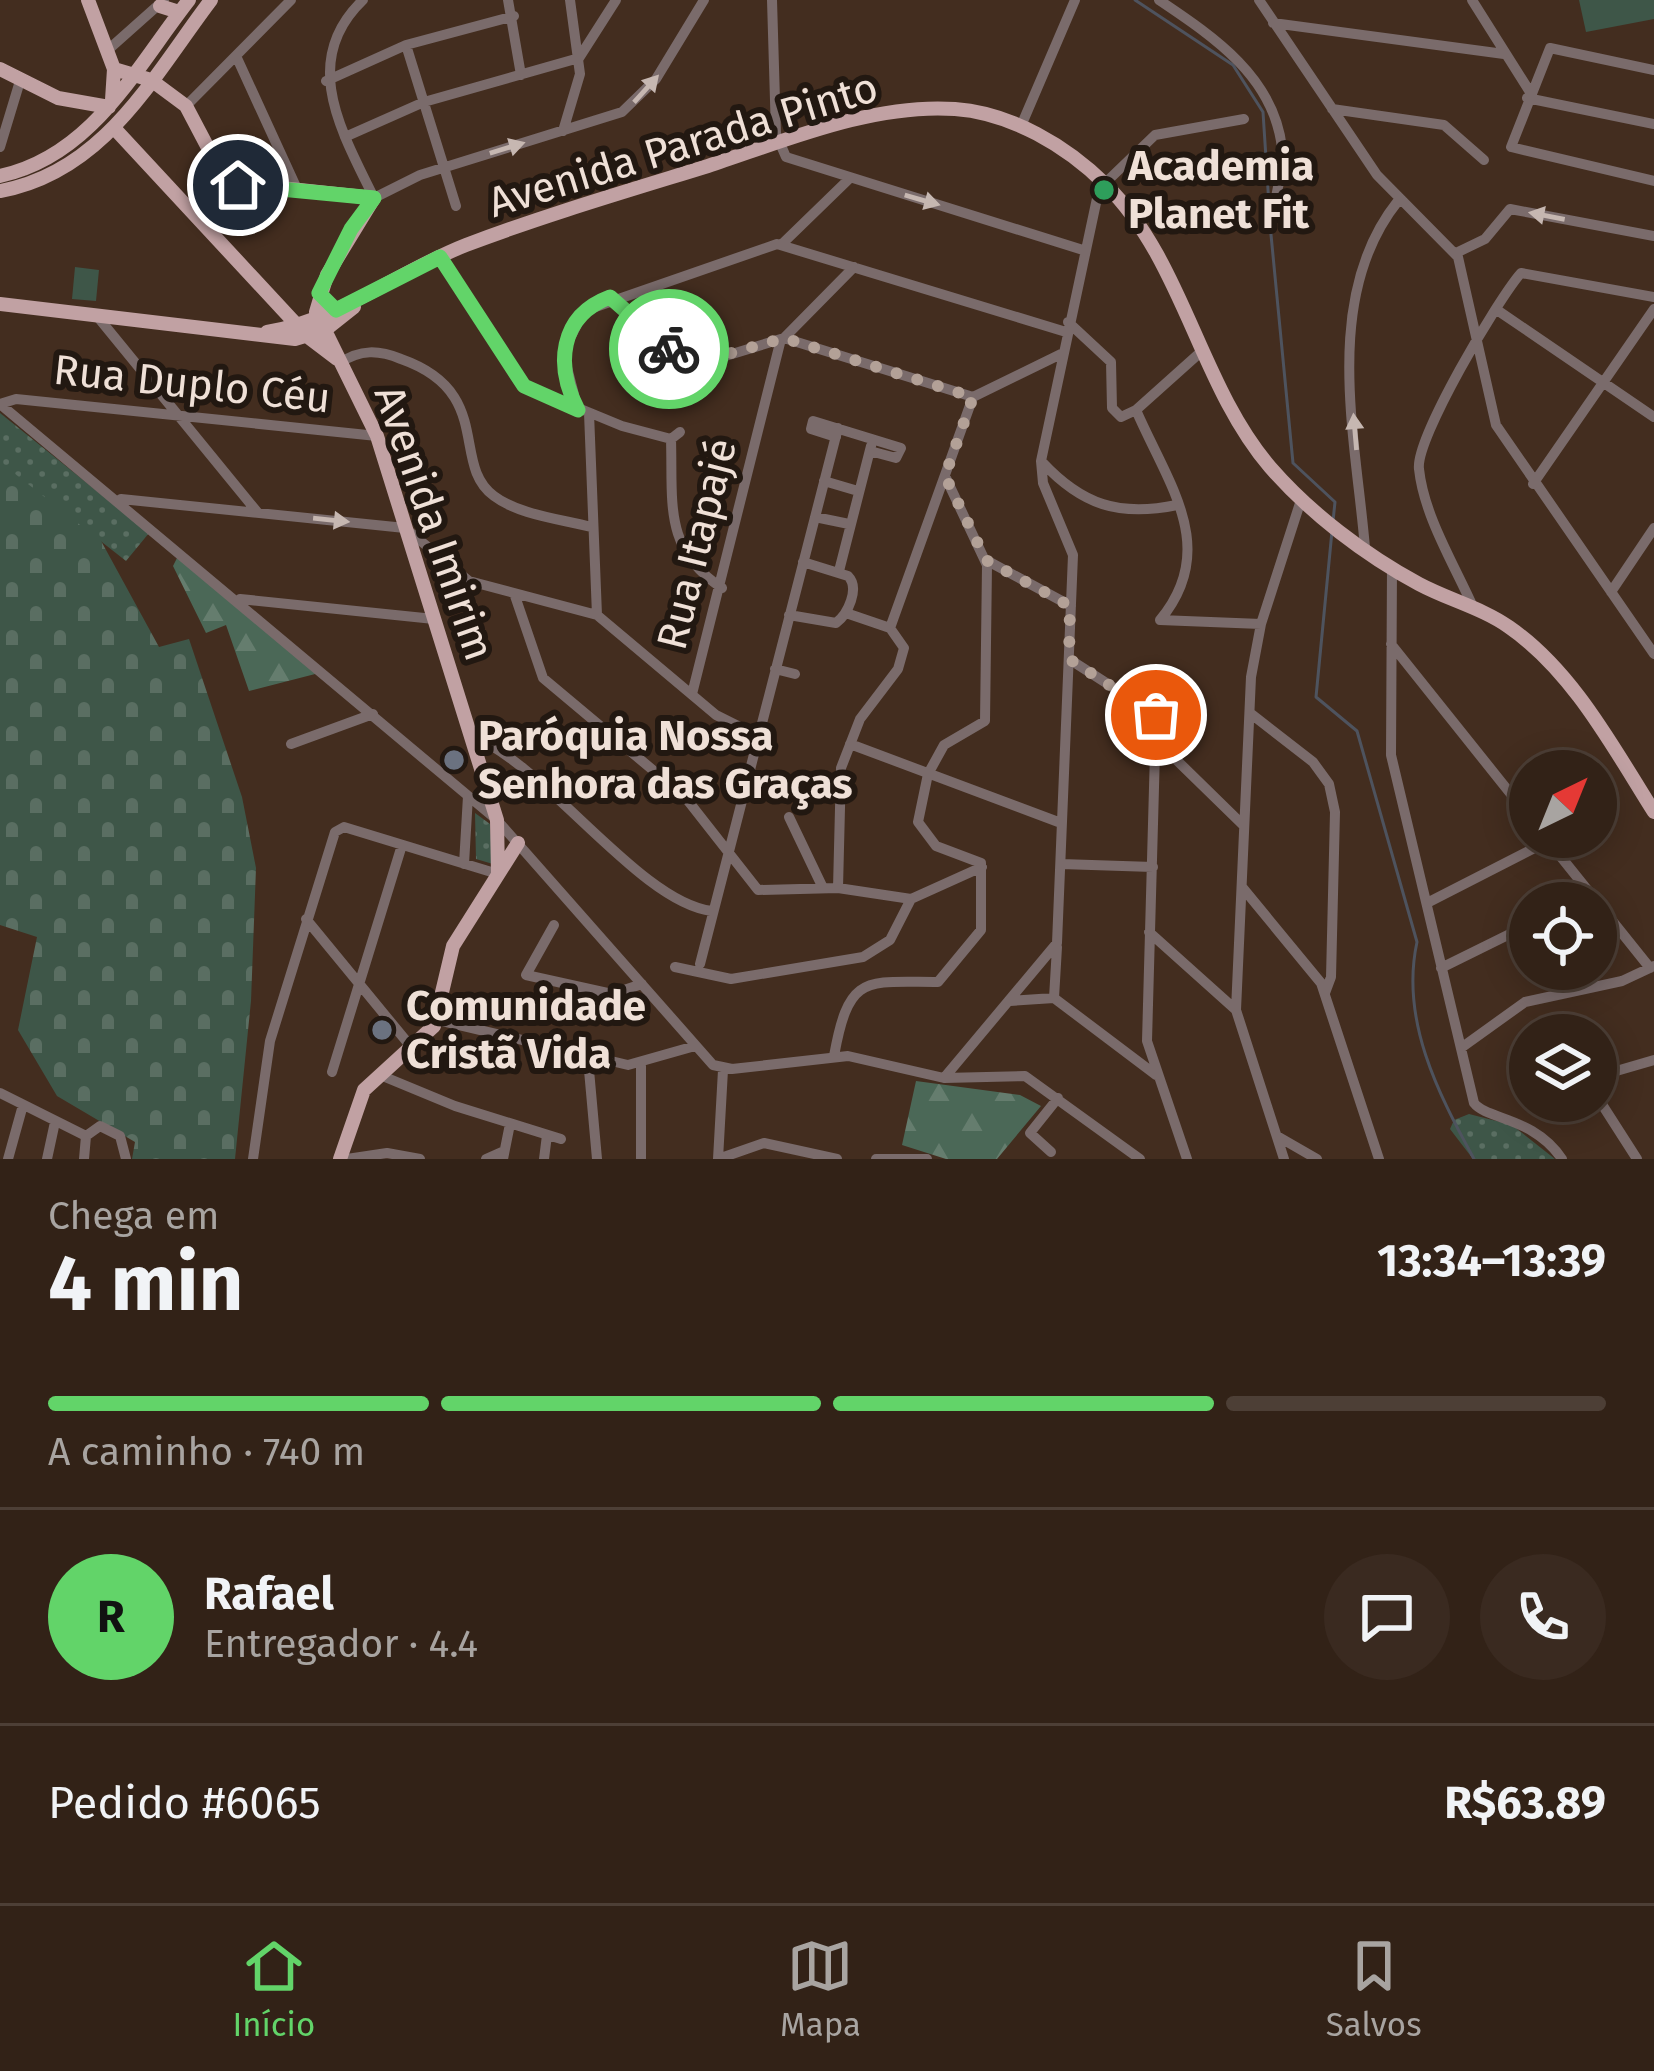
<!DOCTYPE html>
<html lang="pt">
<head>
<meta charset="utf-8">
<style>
	:root { --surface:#322217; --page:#3a2a20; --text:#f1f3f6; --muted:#a8a4a1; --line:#4d3f36; --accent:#62d469 }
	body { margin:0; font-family:"Fira Sans",sans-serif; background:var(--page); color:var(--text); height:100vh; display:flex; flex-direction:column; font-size:45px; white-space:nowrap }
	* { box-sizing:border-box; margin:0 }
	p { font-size:39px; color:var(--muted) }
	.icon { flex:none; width:66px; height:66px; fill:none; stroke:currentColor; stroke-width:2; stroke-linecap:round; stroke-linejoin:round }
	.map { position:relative; height:1159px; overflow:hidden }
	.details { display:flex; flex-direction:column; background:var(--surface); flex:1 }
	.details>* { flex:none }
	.needle { width:78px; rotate:43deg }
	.buttons { position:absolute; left:1509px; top:750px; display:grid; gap:24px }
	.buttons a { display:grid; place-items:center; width:108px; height:108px; border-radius:50%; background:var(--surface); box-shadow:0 6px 30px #0003,0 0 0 3px var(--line); font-size:60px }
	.pin { position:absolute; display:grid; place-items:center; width:102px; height:102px; color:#fff; margin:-51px; border:6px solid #fff; border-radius:50%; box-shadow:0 3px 12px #0007 }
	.courier { position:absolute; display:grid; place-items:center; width:120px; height:120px; margin:-60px; border:9px solid #62d469; border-radius:50%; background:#fff; color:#222; box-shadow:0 3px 15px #0007 }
	.headline em { font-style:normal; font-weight:700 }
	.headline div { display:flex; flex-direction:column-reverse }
	.headline { display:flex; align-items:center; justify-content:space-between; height:204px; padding:0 48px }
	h1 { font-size:78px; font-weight:700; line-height:90px }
	.bar { display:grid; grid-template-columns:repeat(4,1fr); gap:18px 12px; align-content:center; height:144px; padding:0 48px }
	.bar i { height:15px; border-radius:9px; background:var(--line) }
	.bar .current { background:var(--accent) }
	.bar p { grid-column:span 4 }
	.line { display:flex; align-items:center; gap:30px; padding:0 48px; border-top:3px solid var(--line) }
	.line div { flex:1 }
	.round { display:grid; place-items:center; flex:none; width:126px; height:126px; border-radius:63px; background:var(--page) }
	.dock { display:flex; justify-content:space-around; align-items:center; height:168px; border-top:3px solid var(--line); background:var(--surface); font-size:33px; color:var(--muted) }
	.dock a { display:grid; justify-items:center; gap:6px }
	.dock .current { color:var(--accent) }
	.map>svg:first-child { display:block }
</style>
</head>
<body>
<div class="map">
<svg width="1654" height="1159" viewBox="0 0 1654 1159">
	<defs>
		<pattern id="forest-firs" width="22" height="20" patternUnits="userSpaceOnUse" patternTransform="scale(3)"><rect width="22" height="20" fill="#4b6857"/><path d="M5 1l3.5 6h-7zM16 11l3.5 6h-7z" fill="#657d6e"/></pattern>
		<pattern id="cemetery-stones" width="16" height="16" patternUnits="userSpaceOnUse" patternTransform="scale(3)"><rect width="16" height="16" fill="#3e5648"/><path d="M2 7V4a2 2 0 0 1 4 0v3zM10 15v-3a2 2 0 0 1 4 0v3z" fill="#5a6e62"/></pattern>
		<pattern id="park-dots" width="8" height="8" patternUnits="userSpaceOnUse" patternTransform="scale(3)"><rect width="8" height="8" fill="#3e5648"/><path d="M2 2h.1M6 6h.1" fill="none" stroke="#5a6e62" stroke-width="1.8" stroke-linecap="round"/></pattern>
	</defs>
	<rect width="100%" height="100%" fill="#432d1f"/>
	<!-- forest -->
	<path fill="url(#forest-firs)" d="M179,554L319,673L249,691L226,625L206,633L173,566Z
		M916,1081L1020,1095L1041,1106L997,1159H946L902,1145Z"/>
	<!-- cemetery -->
	<path fill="url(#cemetery-stones)" d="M0,449L100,539L159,647L189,639L242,797L256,868L251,1001L235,1159H132L135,1142L57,1096L18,1030L37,937L0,925Z"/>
	<!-- park -->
	<path fill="url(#park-dots)" d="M0,413L149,533L126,561L0,462Z
		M475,813L490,824L493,864L476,859Z
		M1469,1114L1512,1125L1555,1159H1473L1450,1129L1454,1120Z"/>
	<!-- pitch -->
	<path fill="#3e5648" d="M1579,0H1654V19L1586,32Z
		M75,267L99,270L96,301L72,299Z"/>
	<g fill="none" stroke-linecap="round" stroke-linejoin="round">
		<!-- stream -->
		<path stroke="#4e535e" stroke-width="3" d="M1135,0L1233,65L1263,112L1269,205
			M1269,214L1293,463L1335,502L1333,521
			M1332,531L1316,697L1357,731L1417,942C1400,1020 1438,1093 1474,1159"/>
		<!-- minor -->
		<path stroke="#7a6b6b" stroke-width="10" d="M363,0C299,61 342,132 374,198L420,175L622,112L656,79L704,0
			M508,0L521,75
			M772,0L776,134L786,157L1083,250
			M1159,0C1214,37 1274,77 1282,148C1284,168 1276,193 1273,213
			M1259,0L1377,175L1458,257L1496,425L1654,654
			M1472,0L1530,92
			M1273,23L1504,54
			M406,45L456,206
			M109,49L164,0
			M237,58L298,191
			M1654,70L1550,48L1511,147L1654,181
			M326,81L406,45L514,16
			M1527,98L1654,124
			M186,106L291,0
			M1332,109L1444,125L1484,160
			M1021,126L1075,0
			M563,131L580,74L570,0
			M345,137L424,102L579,58L616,0
			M0,147L20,81
			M195,215L226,182
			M781,245L850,178
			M1456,253L1485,239L1510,209L1654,236
			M440,257L525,386L622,426L671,439
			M611,297L665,346L689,359L719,358L784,338L973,397
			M1497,310L1654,417
			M97,316L258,513
			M1068,322L1111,362L1112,408L1121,417L1136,410L1203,350
			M784,338L854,267
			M340,363C360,349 379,350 401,359C495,392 450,464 494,496C519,515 561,519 591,527
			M0,404L497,820L713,1065L732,1069L848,1056L944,1078L1025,1076L1140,1159
			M0,404L16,399L377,436
			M578,410L563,352L584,311L777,244L1066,332
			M1136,410C1168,484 1220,548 1160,620
			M589,413L597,615
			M680,432L671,439C673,503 663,549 722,588
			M836,437L811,429L813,421L901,448L896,458L870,451
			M1042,462C1082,505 1119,517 1177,505
			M824,481L858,491
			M1533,484L1654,309
			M121,499L405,528L469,581L597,615L716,715L756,735
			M815,517L849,524
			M1365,548C1356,438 1321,297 1398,201
			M986,560L1071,606
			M1392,567L1391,755L1474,1103C1487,1120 1534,1117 1562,1159
			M839,571L871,446
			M1611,592L1654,528
			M515,596L543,678L685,797L758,890L838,888L911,899
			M240,599L434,619
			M1473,607C1454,564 1424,516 1419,469C1415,439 1498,299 1521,273L1654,297
			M789,615L836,623C848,614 860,588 848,576L803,562
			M1160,620L1261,624
			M890,628L973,397L1061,354
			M1391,644L1530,818
			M1069,659L1156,715L1147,1041L1187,1159
			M775,669L795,674
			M692,694L781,339
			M1250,713L1313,762L1329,784L1335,812L1331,977L1325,993
			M471,735C546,765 640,903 712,911
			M1157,741L1243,825
			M291,744L373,714
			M850,744L1061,823
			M789,817L823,888
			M1545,837L1650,968
			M464,864L468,796
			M1061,864L1153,867
			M1242,887L1321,983L1379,1159
			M838,888L841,768L860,719L898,669L904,648L890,628L846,613
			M1427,903L1548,841
			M306,919L412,1048
			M554,925L526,975L612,994L642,984
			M1149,932L1236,1010
			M700,964L838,428
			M675,967L731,979L863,957L890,940L911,899L982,867
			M1441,968L1520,929
			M1054,998L1156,1075
			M1054,998L1057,947
			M1010,1001L1054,998
			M437,1020L628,1065L695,1046
			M1461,1048L1525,1002L1622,981L1654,966
			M834,1056C849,973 865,982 938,982L981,930V863L936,846L918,822L928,774L944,745L985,721L987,565L945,476
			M588,1059L597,1159
			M723,1070L718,1159L764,1143L837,1159
			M332,1072L402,845
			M380,1075L455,1106L561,1139
			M944,1078L1057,943L1073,555L1043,483L1041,461L1099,189L1155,135L1244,119
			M1596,1083L1606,1074L1654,1060
			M0,1093L86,1136
			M1596,1095L1637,1159
			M86,1136L100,1126L120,1136L126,1159
			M1277,1136L1317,1159
			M1051,1152L1030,1133L1058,1098
			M8,1159L23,1105
			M47,1159L55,1122
			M84,1159L86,1136
			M253,1159L270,1041L335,832L344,827L498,874
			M347,1159L387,1153L420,1159
			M486,1159L504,1151
			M503,1159L510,1124
			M544,1159L547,1135
			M641,1159V1066
			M876,1159H927
			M1284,1159L1236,1010L1251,677L1261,624L1301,500"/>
		<!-- major -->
		<path stroke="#c1a1a3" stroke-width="14" d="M88,0L114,69L112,100
			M160,6L179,12
			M0,69L58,98L109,107
			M114,69L151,80L186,106L226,182L374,198
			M115,129L308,337L337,359
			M0,176C92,156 135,69 189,0
			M0,191C104,172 152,78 211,0
			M374,198L327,275L316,312L377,436L497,820L498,874
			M0,304L295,339L325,330L354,307
			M267,332C341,319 397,272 466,245C545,215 627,191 708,166C784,141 873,103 955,109C1011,113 1067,146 1106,185C1184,262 1199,384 1270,467C1310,513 1365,555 1419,584C1449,600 1482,608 1509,627C1573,671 1614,749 1654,812
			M340,1159L364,1090L434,1026L453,946L518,843"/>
	</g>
	<!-- one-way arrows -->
	<defs><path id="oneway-solid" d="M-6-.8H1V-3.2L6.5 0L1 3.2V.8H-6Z" transform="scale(3)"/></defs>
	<g fill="#c6b7b1">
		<use href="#oneway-solid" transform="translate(646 89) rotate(-48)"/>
		<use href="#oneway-solid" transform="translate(507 148) rotate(-17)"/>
		<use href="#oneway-solid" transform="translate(922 200) rotate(16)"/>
		<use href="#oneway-solid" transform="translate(1547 216) rotate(-169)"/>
		<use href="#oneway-solid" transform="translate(1355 432) rotate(-95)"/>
		<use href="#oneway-solid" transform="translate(331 520) rotate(6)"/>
	</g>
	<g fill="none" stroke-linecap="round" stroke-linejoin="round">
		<!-- done -->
		<path stroke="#b3a197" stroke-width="12" stroke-dasharray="0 21.6" d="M669,349L707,360L784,338L973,397L945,476L986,560L1070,606L1069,659L1156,715"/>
		<!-- route -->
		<path stroke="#62d469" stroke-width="15" d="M238,185L374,198L351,229L319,293L336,310L440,257L524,386L578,410C555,366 559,316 610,297L669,349"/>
	</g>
	<!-- markers -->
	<circle fill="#2e9e5b" stroke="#221811" stroke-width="4.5" cx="1104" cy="190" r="12"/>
	<g fill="#6b7280" stroke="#221811" stroke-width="4.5">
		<circle cx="454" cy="760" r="12"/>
		<circle cx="382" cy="1030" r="12"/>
	</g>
	<g text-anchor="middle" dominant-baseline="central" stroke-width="12" stroke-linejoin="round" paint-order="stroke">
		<!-- street labels -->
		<g font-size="42" fill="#efe0d7" stroke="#221811">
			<text transform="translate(683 145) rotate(-17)">Avenida Parada Pinto</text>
			<text transform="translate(192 384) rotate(6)">Rua Duplo Céu</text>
			<text transform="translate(434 523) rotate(71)">Avenida Imirim</text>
			<text transform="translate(697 544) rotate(-76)">Rua Itapajé</text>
		</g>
		<!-- poi labels -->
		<g font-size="42" font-weight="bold" fill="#efe0d7" stroke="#221811" text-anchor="start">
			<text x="1128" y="166">Academia<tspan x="1128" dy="48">Planet Fit</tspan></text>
			<text x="478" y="736">Paróquia Nossa<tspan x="478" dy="48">Senhora das Graças</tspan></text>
			<text x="406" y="1006">Comunidade<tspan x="406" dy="48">Cristã Vida</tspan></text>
		</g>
	</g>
</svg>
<div class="buttons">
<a><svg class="needle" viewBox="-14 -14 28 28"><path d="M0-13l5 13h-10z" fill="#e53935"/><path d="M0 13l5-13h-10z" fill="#a8a4a1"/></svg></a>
<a><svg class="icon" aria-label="locate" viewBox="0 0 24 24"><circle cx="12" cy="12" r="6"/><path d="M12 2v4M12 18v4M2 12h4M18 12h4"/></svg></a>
<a><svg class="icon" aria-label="layers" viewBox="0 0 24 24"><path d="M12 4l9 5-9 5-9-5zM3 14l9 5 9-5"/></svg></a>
</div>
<div class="pin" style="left:1156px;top:715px;background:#ea580c"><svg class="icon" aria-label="bag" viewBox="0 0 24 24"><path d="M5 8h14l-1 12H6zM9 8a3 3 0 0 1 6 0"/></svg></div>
<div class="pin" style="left:238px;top:185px;background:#1f2937"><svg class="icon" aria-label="home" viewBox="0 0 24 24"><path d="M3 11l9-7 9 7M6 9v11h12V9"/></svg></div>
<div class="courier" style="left:669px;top:349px"><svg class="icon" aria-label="bike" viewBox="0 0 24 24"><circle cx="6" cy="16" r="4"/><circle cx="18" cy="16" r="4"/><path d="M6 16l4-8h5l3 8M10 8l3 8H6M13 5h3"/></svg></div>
</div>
<section class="details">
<div class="headline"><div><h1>4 min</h1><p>Chega em</p></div><em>13:34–13:39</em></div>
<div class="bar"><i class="current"></i><i class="current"></i><i class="current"></i><i></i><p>A caminho · 740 m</p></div>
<div class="line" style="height:216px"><b class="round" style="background:var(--accent);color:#111">R</b><div><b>Rafael</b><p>Entregador · 4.4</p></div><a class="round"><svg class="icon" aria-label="chat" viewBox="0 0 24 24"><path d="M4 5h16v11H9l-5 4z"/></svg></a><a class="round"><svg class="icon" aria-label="phone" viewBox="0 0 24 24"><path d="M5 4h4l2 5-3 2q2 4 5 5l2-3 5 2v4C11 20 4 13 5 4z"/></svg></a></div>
<div class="line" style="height:156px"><div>Pedido #6065</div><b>R$63.89</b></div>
</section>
<nav class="dock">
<a class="current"><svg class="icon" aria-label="home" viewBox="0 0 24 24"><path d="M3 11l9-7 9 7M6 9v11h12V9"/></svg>Início</a>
<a><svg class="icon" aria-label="map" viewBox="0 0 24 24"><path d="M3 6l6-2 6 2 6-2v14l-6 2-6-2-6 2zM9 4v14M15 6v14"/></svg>Mapa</a>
<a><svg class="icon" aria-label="saved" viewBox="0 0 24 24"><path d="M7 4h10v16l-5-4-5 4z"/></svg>Salvos</a>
</nav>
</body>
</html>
